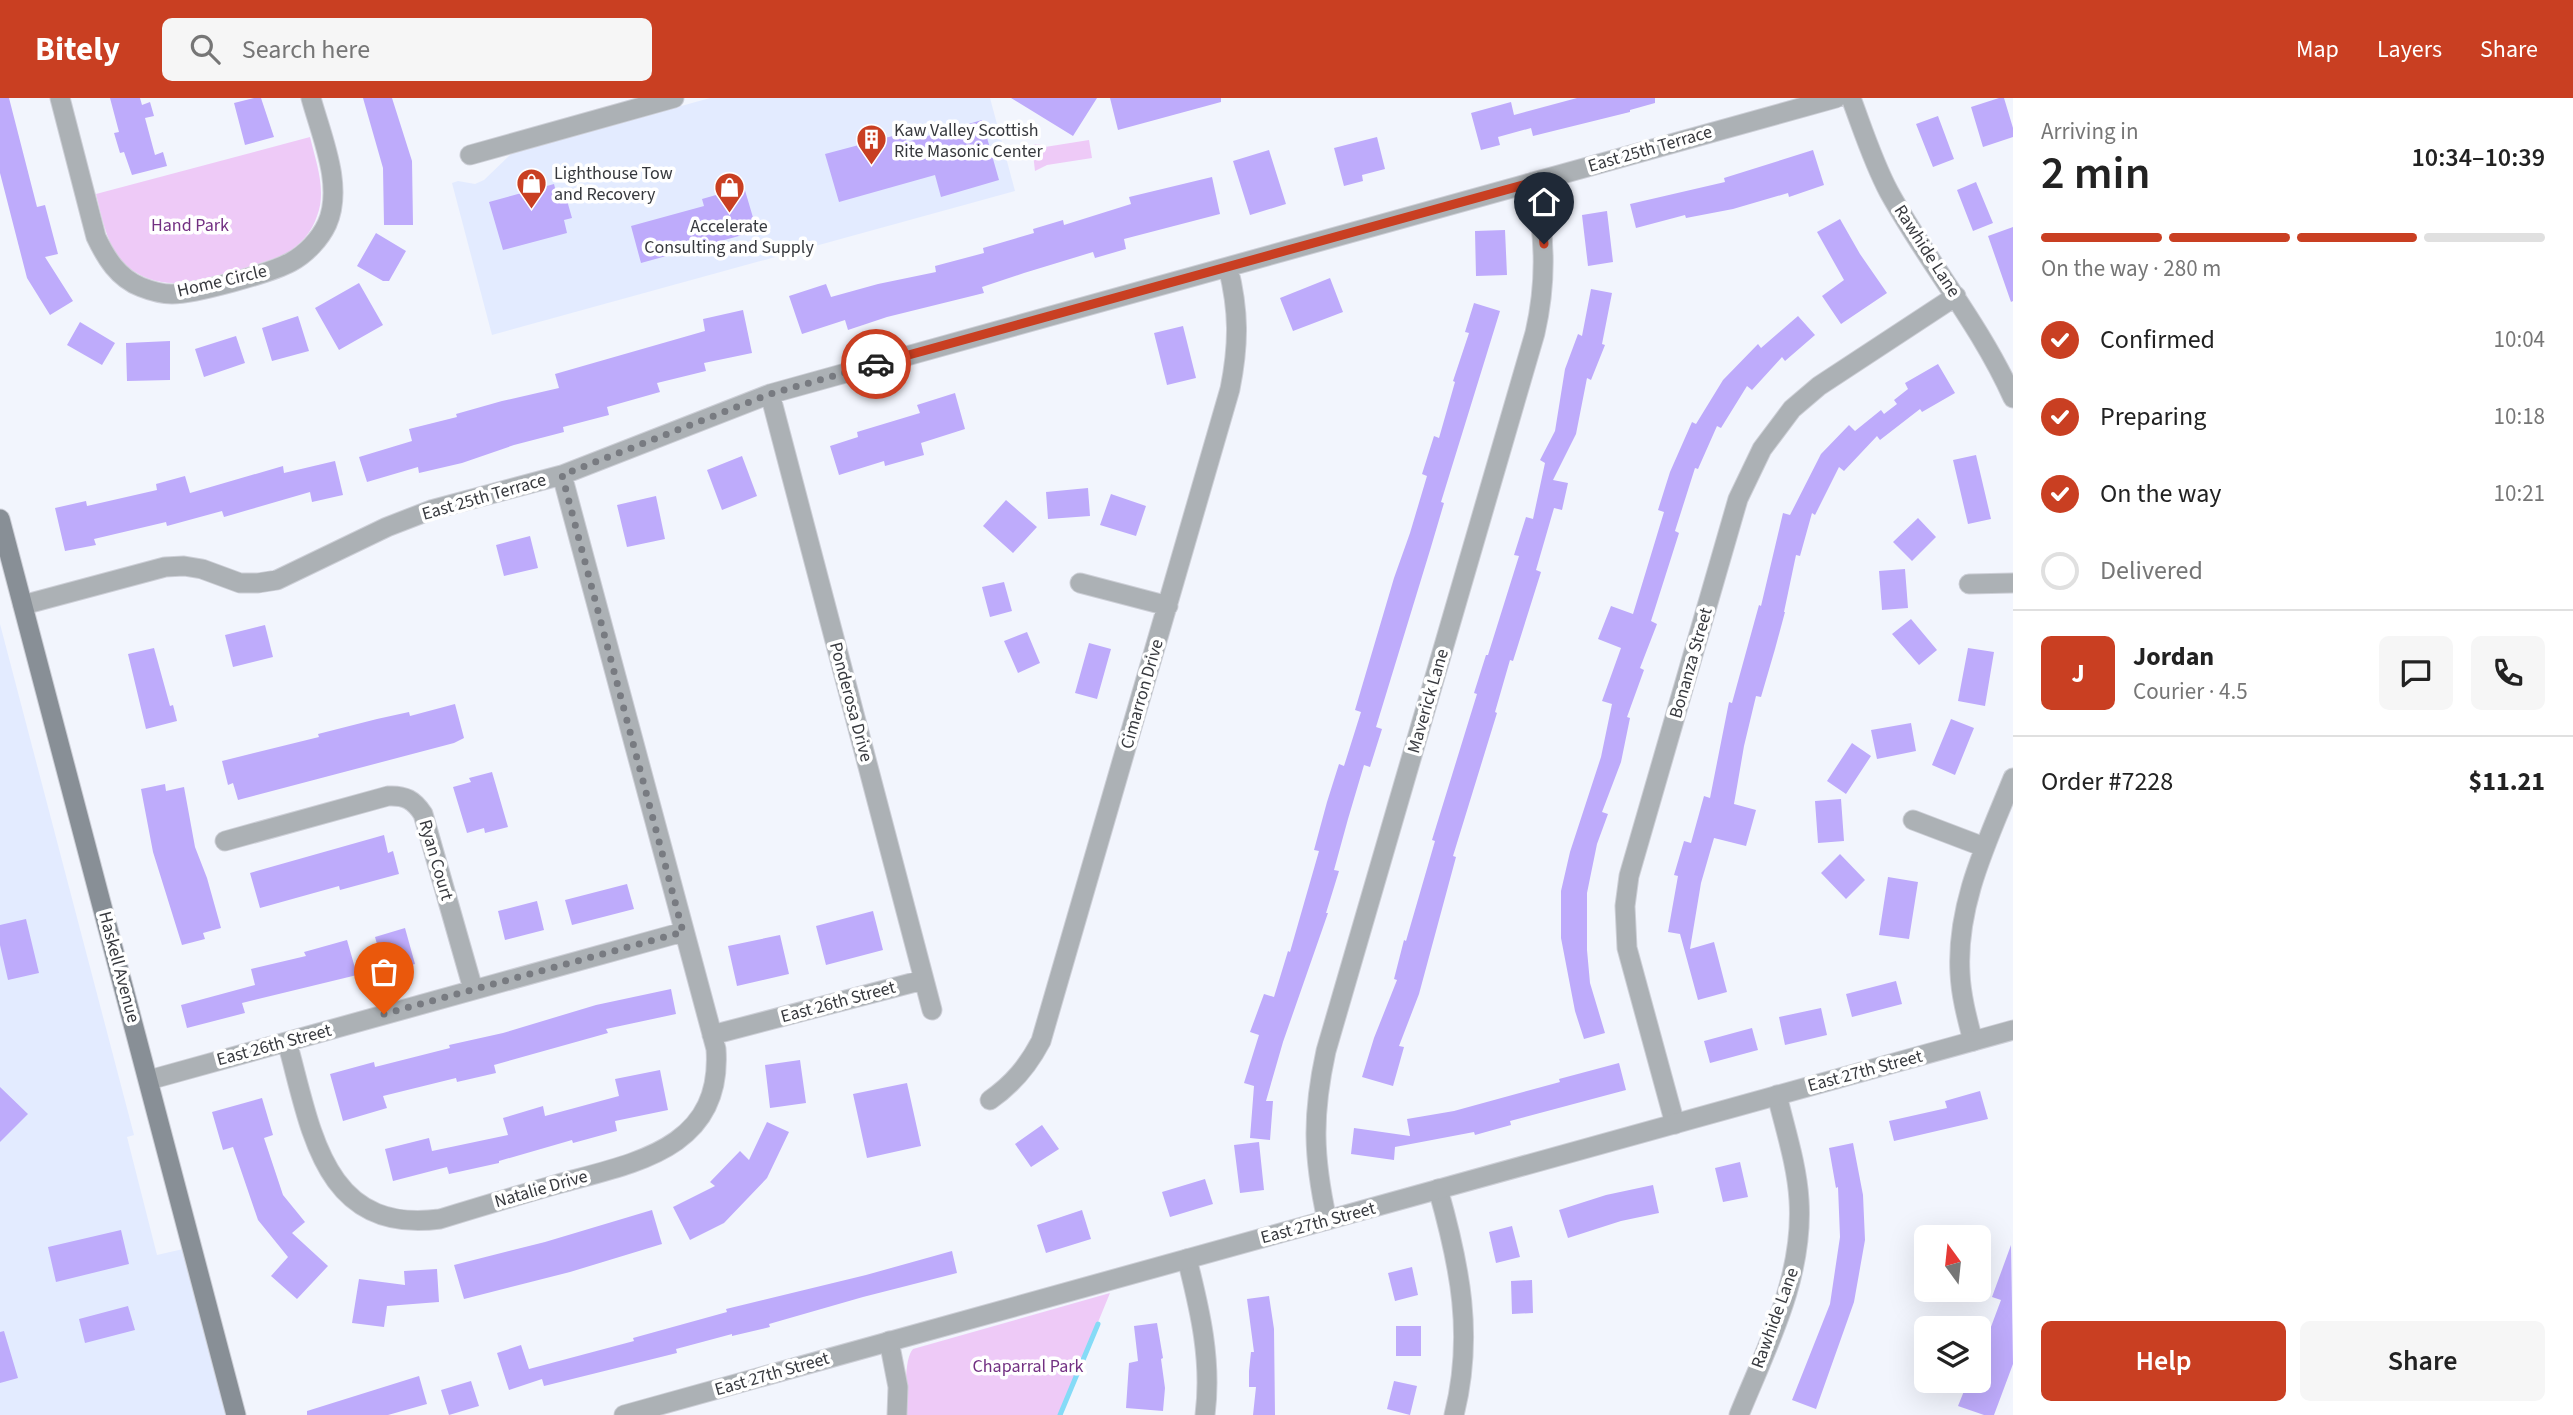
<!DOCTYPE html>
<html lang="en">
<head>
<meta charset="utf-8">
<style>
	:root { --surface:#fff; --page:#f6f6f6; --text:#222; --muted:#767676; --line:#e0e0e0; --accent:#c93f22 }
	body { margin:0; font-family:"Source Sans 3",sans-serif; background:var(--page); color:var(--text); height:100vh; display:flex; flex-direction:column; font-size:26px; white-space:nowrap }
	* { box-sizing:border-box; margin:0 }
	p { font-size:23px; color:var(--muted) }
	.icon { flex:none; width:38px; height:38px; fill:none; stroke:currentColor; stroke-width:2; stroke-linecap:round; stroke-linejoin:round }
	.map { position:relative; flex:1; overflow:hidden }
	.drawer { display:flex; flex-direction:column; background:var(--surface); width:560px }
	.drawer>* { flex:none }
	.needle { width:46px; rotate:345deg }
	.fabs { position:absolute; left:1914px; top:1127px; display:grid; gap:14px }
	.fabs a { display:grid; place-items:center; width:77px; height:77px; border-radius:10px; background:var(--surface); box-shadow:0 7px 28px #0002; font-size:35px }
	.pin { position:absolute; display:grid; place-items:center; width:60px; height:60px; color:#fff; margin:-72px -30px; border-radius:50% 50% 50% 0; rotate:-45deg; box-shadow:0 0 7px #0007 }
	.pin .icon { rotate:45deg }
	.courier { position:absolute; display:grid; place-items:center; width:70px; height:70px; margin:-35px; border:5px solid #c93f22; border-radius:50%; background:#fff; color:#222; box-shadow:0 2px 9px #0007 }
	.headline em { font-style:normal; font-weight:600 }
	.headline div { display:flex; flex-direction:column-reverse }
	.headline { display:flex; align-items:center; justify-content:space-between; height:119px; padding:0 28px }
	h1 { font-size:46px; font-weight:600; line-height:52px }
	.bar { display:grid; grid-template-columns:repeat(4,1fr); gap:10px 7px; align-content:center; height:84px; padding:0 28px }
	.bar i { height:9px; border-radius:5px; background:var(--line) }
	.bar .active { background:var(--accent) }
	.bar p { grid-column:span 4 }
	.line { display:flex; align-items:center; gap:18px; padding:0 28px; border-top:2px solid var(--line) }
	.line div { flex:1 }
	.round { display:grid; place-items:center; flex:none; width:74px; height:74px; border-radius:10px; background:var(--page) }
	ol { padding:0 28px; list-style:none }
	li { display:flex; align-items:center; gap:21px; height:77px }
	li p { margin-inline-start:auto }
	li .icon { padding:7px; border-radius:50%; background:var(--accent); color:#fff; stroke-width:4 }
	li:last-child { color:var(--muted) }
	li i { width:38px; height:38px; border:4px solid var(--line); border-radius:50% }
	.button { display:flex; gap:14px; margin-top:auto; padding:14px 28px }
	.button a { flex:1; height:80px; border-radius:10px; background:var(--accent); color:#fff; font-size:28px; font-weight:600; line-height:80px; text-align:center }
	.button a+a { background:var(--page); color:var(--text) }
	header { display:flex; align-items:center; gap:42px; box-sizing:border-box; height:98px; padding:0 35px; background:var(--accent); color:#fff }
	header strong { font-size:33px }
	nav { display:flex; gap:38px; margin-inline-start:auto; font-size:24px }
	.search { width:490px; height:63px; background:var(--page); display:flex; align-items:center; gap:18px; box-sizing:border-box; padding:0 24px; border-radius:10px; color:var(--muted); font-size:26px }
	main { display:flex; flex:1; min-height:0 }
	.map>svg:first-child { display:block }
</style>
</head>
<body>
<header>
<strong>Bitely</strong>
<div class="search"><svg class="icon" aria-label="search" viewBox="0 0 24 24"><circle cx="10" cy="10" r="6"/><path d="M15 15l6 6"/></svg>Search here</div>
<nav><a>Map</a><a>Layers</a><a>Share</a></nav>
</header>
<main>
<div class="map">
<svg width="2013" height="1317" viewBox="0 0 2013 1317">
	<rect width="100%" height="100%" fill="#f2f5fd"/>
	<!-- built -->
	<path fill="#e3ebff" d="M710,0H990L1015,93L492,237L452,85L458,83L475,86L484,82L512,55Z
		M0,526L134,1037L127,1039L157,1157L192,1149L236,1317H0Z"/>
	<!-- green -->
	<path fill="#eecaf7" d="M310,39C316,64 327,93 317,118C312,134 301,146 287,155C270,164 192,186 173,185C158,185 144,180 132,172C108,155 103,124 96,96Z
		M1089,42L1092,60L1047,67L1035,73L1032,47L1039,46L1045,49Z
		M1110,1195L1060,1317H905C907,1300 903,1262 913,1251Z"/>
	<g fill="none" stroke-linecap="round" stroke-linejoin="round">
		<!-- stream -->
		<path stroke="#85dbf7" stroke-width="5" d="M1060,1317L1098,1226"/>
	</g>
	<!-- building -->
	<path fill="#beabfb" d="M0,0H9L37,109L45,107L58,156L45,159L73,203L50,217L27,180L0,75Z
		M110,0H140L142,7L150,4L154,18L145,20L155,57L163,54L167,68L132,77L124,54L120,55L114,35L119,34Z
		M254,0H261L274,39L245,47L234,5Z
		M363,0H392L412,63L413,127H384L383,70Z
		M1011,0H1097L1073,38Z
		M1110,0H1221V4L1118,32Z
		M1577,0H1655V5L1630,12V14L1533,38L1531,30L1498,39L1500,47L1481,52L1471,15L1511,4L1514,17Z
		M1999,0H2004L2013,30V39L1983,49L1971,9Z
		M1938,18L1954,61L1933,69L1916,26Z
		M982,22L999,82L941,99L935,77L839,104L825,56L904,35L907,44Z
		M1377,39L1385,71L1362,77L1363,83L1344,88L1334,50Z
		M1269,52L1286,106L1250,117L1233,63Z
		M1813,52L1824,87L1789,99L1788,95L1733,111L1686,120L1685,117L1636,130L1630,106L1725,84L1724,80Z
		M1212,79L1220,116L1124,141L1126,151L1095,160L1093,154L1024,175L982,189L984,195L887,219L848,232L845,222L802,236L789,198L826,186L831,199L878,186L936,174L935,168L984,155L983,150L1034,135L1033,131L1063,122L1064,127L1131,106L1129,99Z
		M1976,84L1993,125L1973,133L1957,92Z
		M554,86L556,94L564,92L572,120L564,122L567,135L503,152L489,104Z
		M744,89L757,133L641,165L631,128L704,108L702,101Z
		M1607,113L1613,164L1588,168L1582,117Z
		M1840,121L1860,156L1887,195L1841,226L1822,198L1844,182L1817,134Z
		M2013,129V203L2011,204L1988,138Z
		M1505,132L1507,177L1476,178L1475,133Z
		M376,135L406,153L389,183H383L357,168Z
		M1330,180L1343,214L1293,233L1280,200Z
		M359,185L383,227L339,252L315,210Z
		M1591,191L1612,195L1602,246L1605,247L1591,282L1587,280L1576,336L1553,382L1568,385L1562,412L1554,410L1536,472L1541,474L1513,563L1510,562L1495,614L1497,615L1453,758L1456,759L1419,896L1399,948L1404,949L1393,988L1362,979L1374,940L1397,882L1394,881L1404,842L1406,843L1435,743L1432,742L1477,596L1474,595L1486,557H1488L1519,458L1514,457L1526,419L1533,421L1545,365L1540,362L1555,333L1565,271L1578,236L1582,238Z
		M1474,205L1500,213L1441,404L1444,405L1431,449L1376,629L1382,631L1370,669L1364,667L1348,721L1334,772L1339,773L1326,815H1328L1283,944L1266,1003H1273L1270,1042L1250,1040L1254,988L1244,985L1259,937L1250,934L1264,896L1274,899L1288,853L1290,854L1319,753L1314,752L1327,704L1339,666L1344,668L1361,614L1355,612L1394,480L1410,435L1427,378L1422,376L1434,338L1439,340L1455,284L1453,283L1469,235L1465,234Z
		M743,212L752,255L704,265L706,273L657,285L660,294L607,309L609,317L563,329L564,334L514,347L462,365L419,375L418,369L367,384L359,359L412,343L409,331L457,319L456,316L502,303L559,290L555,276L705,233L703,221Z
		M298,218L309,253L272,263L262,230Z
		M1798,218L1815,237L1785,263L1782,259L1752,292L1747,288L1721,330L1717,328L1698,371L1695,370L1675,433L1679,435L1651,523L1657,526L1640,570L1644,572L1627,619L1630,620L1621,664L1602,714L1608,716L1597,746L1587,795V852L1590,885L1605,935L1584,941L1575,913L1561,840V793L1570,754L1601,659L1612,606L1602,603L1621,550L1598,541L1611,508L1633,516L1664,414L1658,412L1670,374L1692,324L1696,326L1723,282L1758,246L1761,250Z
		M80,224L115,245L102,267L67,247Z
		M1183,228L1196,280L1167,287L1154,235Z
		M236,238L245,265L204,279L195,251Z
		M170,243V282L127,283L126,245Z
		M1938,266L1955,295L1922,314L1920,311L1880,342L1877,338L1844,373L1839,369L1815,417L1812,415L1800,458L1796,457L1784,514H1785L1775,551L1761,599L1756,598L1744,648L1734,706L1756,712L1746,748L1714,740L1701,785L1690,851L1714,844L1727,894L1698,902L1680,836L1668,834L1678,778L1674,777L1684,743L1691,745L1704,698L1710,700L1729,604L1732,605L1759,507L1761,508L1783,415L1790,417L1821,356L1849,327L1855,333L1881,312L1884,316L1897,306L1894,302L1908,291L1905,285Z
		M955,295L965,331L921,345L924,357L885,368L884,363L839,377L830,348L858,339L857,334L920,315L917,307Z
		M1976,357L1991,421L1968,426L1953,362Z
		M742,358L757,398L722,412L707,372Z
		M335,363L343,397L312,404L310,394L224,419L222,413L167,428L166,424L94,441L96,447L65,453L55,410L86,403L87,408L157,392L156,386L185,378L190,395L283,368L284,375Z
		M1088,390L1090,418L1048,421L1046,394Z
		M1111,396L1146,408L1136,438L1100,427Z
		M656,398L665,441L627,449L617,407Z
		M1006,402L1037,429L1013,455L983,428Z
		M1918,420L1936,439L1912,463L1893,444Z
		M530,438L538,470L504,478L496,447Z
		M1905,471L1908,510L1882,512L1879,473Z
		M1004,484L1012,513L990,519L982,489Z
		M1911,521L1937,552L1919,567L1892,536Z
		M265,527L273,559L233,569L225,537Z
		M1027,534L1040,565L1018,575L1004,543Z
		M1089,545L1111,551L1097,601L1075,595Z
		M154,550L170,608L173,607L177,623L146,631L128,556Z
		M1968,550L1994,554L1985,608L1958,603Z
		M455,606L464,640L454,645L238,702L233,685L228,687L222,663L319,639L318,636L377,621L409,614L410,618Z
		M1951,621L1974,630L1955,677L1932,667Z
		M1911,625L1916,653L1877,661L1871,632Z
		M1852,645L1871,658L1846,696L1827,683Z
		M492,674L508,729L485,735L484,730L467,735L453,689L471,684L469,680Z
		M165,686L166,693L184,689L195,749L207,780L221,830L203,835L205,841L182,847L153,754L141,691Z
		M1841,701L1844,743L1818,745L1815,703Z
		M384,737L388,755L393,753L399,776L340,792L339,788L260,810L250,775Z
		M1840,756L1865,782L1846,801L1821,775Z
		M1888,779L1918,784L1909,841L1879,837Z
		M627,786L634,811L572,827L565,802Z
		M537,803L544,832L505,842L498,813Z
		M873,813L883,852L826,867L816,828Z
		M26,821L39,875L8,882L0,847V827Z
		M405,830L415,866L385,875L375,839Z
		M780,837L789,876L737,888L728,848Z
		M347,842L357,877L242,905L245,915L187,930L181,907L255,887L251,871L306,858L304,854Z
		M1896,883L1902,906L1852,919L1846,896Z
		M671,891L676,916L606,931L608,935L494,967L496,975L457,984L456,980L383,998L387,1010L343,1023L330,976L374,964L375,969L450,950L449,947L503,935L596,907Z
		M1821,910L1827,937L1785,947L1779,919Z
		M1752,930L1758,952L1710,965L1704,943Z
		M800,962L806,1005L770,1010L765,967Z
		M1619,965L1626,992L1510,1023L1511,1027L1475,1037L1474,1034L1395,1049L1394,1062L1351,1056L1354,1030L1410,1038L1407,1021L1454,1013L1560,984L1559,981Z
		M660,972L668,1012L615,1023L617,1033L573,1045L572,1042L499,1063V1065L449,1076L447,1069L393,1083L385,1051L429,1040L432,1053L508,1037L503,1020L543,1008L545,1018L619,998L615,981Z
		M907,985L921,1048L867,1060L853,996Z
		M0,989L28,1016L0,1044Z
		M1980,993L1988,1021L1894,1043L1889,1023L1947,1010L1945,1003Z
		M262,1000L273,1037L264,1040L283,1097L305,1124L292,1135L328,1168L297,1201L271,1178L288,1159L258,1122L233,1049L223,1052L212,1014Z
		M767,1024L789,1034L767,1080L724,1125L690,1142L673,1109L715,1088L710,1084L740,1053L749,1062Z
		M1042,1027L1059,1051L1031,1069L1015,1046Z
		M1259,1044L1264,1092L1240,1095L1234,1047Z
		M1853,1045L1863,1097L1865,1142L1854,1204L1816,1311L1792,1302L1830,1206L1840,1139L1838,1089L1836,1090L1829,1050Z
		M1740,1064L1748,1099L1723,1104L1715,1070Z
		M1205,1081L1213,1106L1170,1119L1162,1094Z
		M1653,1087L1659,1115L1621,1123L1568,1140L1559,1112L1606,1097Z
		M652,1112L662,1146L570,1174L464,1201L454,1167L545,1144Z
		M1082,1112L1091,1141L1046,1155L1037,1127Z
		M1512,1128L1520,1159L1496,1165L1489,1134Z
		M121,1132L129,1166L56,1184L48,1149Z
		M2011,1147L2013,1266L1994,1317H1984L1958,1308L1968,1283H1979V1261L2001,1202L1992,1199Z
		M952,1153L957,1175L863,1199L769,1226L770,1229L732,1238V1236L676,1251L677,1255L544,1288L542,1281L509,1292L497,1255L521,1247L529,1271L634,1243L633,1240L727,1214L726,1211L866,1177Z
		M1412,1169L1418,1197L1395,1203L1388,1175Z
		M437,1171L439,1204L387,1208L384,1229L352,1225L359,1181L405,1187L404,1173Z
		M1532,1182L1533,1215L1512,1216L1511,1183Z
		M1269,1198L1274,1231L1275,1317H1253L1256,1289H1249V1273L1251,1254H1254L1247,1201Z
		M128,1208L135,1232L85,1245L79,1221Z
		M1157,1225L1163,1260L1161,1261L1165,1290L1163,1313L1126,1310L1129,1265L1138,1263L1134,1228Z
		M1396,1228H1421V1258H1396Z
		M4,1233L18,1280L0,1285V1234Z
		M419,1278L427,1306L388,1317H307V1313Z
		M471,1283L479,1308L449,1317L441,1292Z
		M1394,1283L1417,1288L1410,1317L1387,1311Z"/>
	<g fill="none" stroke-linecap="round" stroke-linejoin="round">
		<defs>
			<path id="minor" d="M60,0L96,139C106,160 118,180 141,189C151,193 162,196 172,196C195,196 271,175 291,164C306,156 320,141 327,126C344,88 321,37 311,0
				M1851,0C1863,32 1873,64 1889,94C1928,165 1980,226 2013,300
				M470,57L674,0
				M770,296L932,912
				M1080,485L1168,508
				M1969,486L2013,485
				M23,507L165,469L184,468L202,471L240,485H258L277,482L387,429L431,412L562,377L770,296L1836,0
				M1913,722L1984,749
				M225,743L388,698C405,697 414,702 423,716L473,891
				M712,937L923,882
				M1973,943C1967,920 1961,898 1960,875C1956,806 1988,742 2013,680
				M287,944C311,1029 322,1137 440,1121C479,1109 519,1097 558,1086C633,1065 723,1052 716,951L562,377
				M149,982L683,834
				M990,1002C1013,986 1028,968 1041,943L1230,291C1239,246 1239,213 1228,169
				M1675,1026L1627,850L1625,808L1629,778L1738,401L1762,351L1792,311L1819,288L1956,198
				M1438,1091C1460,1168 1474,1238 1454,1317
				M1327,1122C1313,1058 1312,1017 1326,953L1535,235C1547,183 1546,135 1533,84
				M1187,1161C1200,1212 1212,1263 1205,1317
				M889,1243L898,1289L897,1317
				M1739,1317C1767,1248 1804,1179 1799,1102C1797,1067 1785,1031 1777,997"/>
			<path id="tertiary" d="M624,1317L2013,932"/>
			<path id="secondary" d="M0,421L236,1317"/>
		</defs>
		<!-- minor casing -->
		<use href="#minor" stroke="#cdcfd7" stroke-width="21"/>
		<!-- tertiary casing -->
		<use href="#tertiary" stroke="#cdcfd7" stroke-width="21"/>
		<!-- secondary casing -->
		<use href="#secondary" stroke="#cdcfd7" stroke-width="21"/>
		<!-- minor -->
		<use href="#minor" stroke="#acb1b5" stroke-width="19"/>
		<!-- tertiary -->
		<use href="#tertiary" stroke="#acb1b5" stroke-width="19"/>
		<!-- secondary -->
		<use href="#secondary" stroke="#888f96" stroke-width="19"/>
	</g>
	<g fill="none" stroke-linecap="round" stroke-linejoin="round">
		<!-- done -->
		<path stroke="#787b81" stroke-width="7" stroke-dasharray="0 12.6" d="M384,916L683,834L562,377L770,296L876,266"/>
		<!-- route -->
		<path stroke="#c93f22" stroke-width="9" d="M876,266L1534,84L1540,110L1544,146"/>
	</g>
	<!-- icons -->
	<defs>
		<symbol id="building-pin" viewBox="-11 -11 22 30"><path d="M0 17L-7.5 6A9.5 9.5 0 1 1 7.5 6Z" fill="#c93f22" stroke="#fff"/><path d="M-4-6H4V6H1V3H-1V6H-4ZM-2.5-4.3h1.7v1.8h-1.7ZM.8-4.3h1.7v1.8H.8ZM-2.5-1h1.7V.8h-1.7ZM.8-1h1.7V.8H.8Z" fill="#fff"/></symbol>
		<symbol id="shop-pin" viewBox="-11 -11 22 30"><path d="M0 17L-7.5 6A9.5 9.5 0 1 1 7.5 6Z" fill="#c93f22" stroke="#fff"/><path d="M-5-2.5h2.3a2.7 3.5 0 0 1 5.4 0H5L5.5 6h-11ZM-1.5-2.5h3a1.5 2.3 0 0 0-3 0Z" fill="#fff"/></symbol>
	</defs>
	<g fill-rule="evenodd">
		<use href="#building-pin" x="854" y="24" width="35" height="47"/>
		<use href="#shop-pin" x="514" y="68" width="35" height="47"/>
		<use href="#shop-pin" x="712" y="72" width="35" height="47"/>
	</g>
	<g text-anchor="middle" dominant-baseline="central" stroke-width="7" stroke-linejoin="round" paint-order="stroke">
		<!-- poi labels -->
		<g font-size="18" fill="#37393e" stroke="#fff" text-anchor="start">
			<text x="894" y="32">Kaw Valley Scottish<tspan x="894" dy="21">Rite Masonic Center</tspan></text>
			<text x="554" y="75">Lighthouse Tow<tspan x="554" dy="21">and Recovery</tspan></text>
			<text x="729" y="128" text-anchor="middle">Accelerate<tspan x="729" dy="21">Consulting and Supply</tspan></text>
		</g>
		<!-- street labels -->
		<g font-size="18" fill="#37393e" stroke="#fff">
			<text transform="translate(1650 51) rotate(-16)">East 25th Terrace</text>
			<text transform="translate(1927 153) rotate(57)">Rawhide Lane</text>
			<text transform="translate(222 183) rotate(-13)">Home Circle</text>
			<text transform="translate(484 399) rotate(-16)">East 25th Terrace</text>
			<text transform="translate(1691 565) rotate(-74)">Bonanza Street</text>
			<text transform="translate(1142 596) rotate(-74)">Cimarron Drive</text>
			<text transform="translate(1428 603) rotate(-74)">Maverick Lane</text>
			<text transform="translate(851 604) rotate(75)">Ponderosa Drive</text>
			<text transform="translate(436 762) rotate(74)">Ryan Court</text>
			<text transform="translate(119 869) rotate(75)">Haskell Avenue</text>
			<text transform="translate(838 904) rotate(-15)">East 26th Street</text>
			<text transform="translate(274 947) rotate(-15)">East 26th Street</text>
			<text transform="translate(1865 973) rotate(-15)">East 27th Street</text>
			<text transform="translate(541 1091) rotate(-16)">Natalie Drive</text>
			<text transform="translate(1318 1125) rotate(-15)">East 27th Street</text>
			<text transform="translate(1775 1220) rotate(-70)">Rawhide Lane</text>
			<text transform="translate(772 1276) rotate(-16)">East 27th Street</text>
		</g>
		<!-- park labels -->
		<g font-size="18" fill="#723082" stroke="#fff">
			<text x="190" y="127">Hand Park</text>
			<text x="1028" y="1268">Chaparral Park</text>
		</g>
	</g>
</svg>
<div class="fabs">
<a><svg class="needle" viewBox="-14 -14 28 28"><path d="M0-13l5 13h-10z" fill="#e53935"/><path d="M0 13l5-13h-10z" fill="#767676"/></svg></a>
<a><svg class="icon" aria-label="layers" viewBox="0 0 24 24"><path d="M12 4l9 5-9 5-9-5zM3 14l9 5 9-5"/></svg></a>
</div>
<div class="pin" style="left:384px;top:916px;background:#ea580c"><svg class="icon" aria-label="bag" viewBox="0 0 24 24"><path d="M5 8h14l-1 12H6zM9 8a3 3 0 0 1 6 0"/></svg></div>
<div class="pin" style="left:1544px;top:146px;background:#1f2937"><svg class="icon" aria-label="home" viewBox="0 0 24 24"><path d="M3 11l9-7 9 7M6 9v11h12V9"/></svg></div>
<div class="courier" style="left:876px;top:266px"><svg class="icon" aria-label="car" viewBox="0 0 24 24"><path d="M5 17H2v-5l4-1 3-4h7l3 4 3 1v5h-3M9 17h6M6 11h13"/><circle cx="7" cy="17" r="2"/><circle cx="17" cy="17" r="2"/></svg></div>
</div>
<section class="drawer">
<div class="headline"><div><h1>2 min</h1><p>Arriving in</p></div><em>10:34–10:39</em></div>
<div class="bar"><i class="active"></i><i class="active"></i><i class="active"></i><i></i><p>On the way · 280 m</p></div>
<ol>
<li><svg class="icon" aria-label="check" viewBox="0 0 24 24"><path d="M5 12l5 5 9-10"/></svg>Confirmed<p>10:04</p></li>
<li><svg class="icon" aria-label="check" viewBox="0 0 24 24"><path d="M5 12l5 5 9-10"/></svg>Preparing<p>10:18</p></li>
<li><svg class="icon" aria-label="check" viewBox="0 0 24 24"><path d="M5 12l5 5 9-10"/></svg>On the way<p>10:21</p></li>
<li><i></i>Delivered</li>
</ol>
<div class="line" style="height:126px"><b class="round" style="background:var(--accent);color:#fff">J</b><div><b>Jordan</b><p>Courier · 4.5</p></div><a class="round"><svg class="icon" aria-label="chat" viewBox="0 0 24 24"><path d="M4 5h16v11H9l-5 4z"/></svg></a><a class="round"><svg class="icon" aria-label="phone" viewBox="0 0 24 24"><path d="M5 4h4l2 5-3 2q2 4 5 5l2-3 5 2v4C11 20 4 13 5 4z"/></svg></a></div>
<div class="line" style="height:91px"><div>Order #7228</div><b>$11.21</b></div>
<div class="button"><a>Help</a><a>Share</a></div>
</section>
</main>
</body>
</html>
